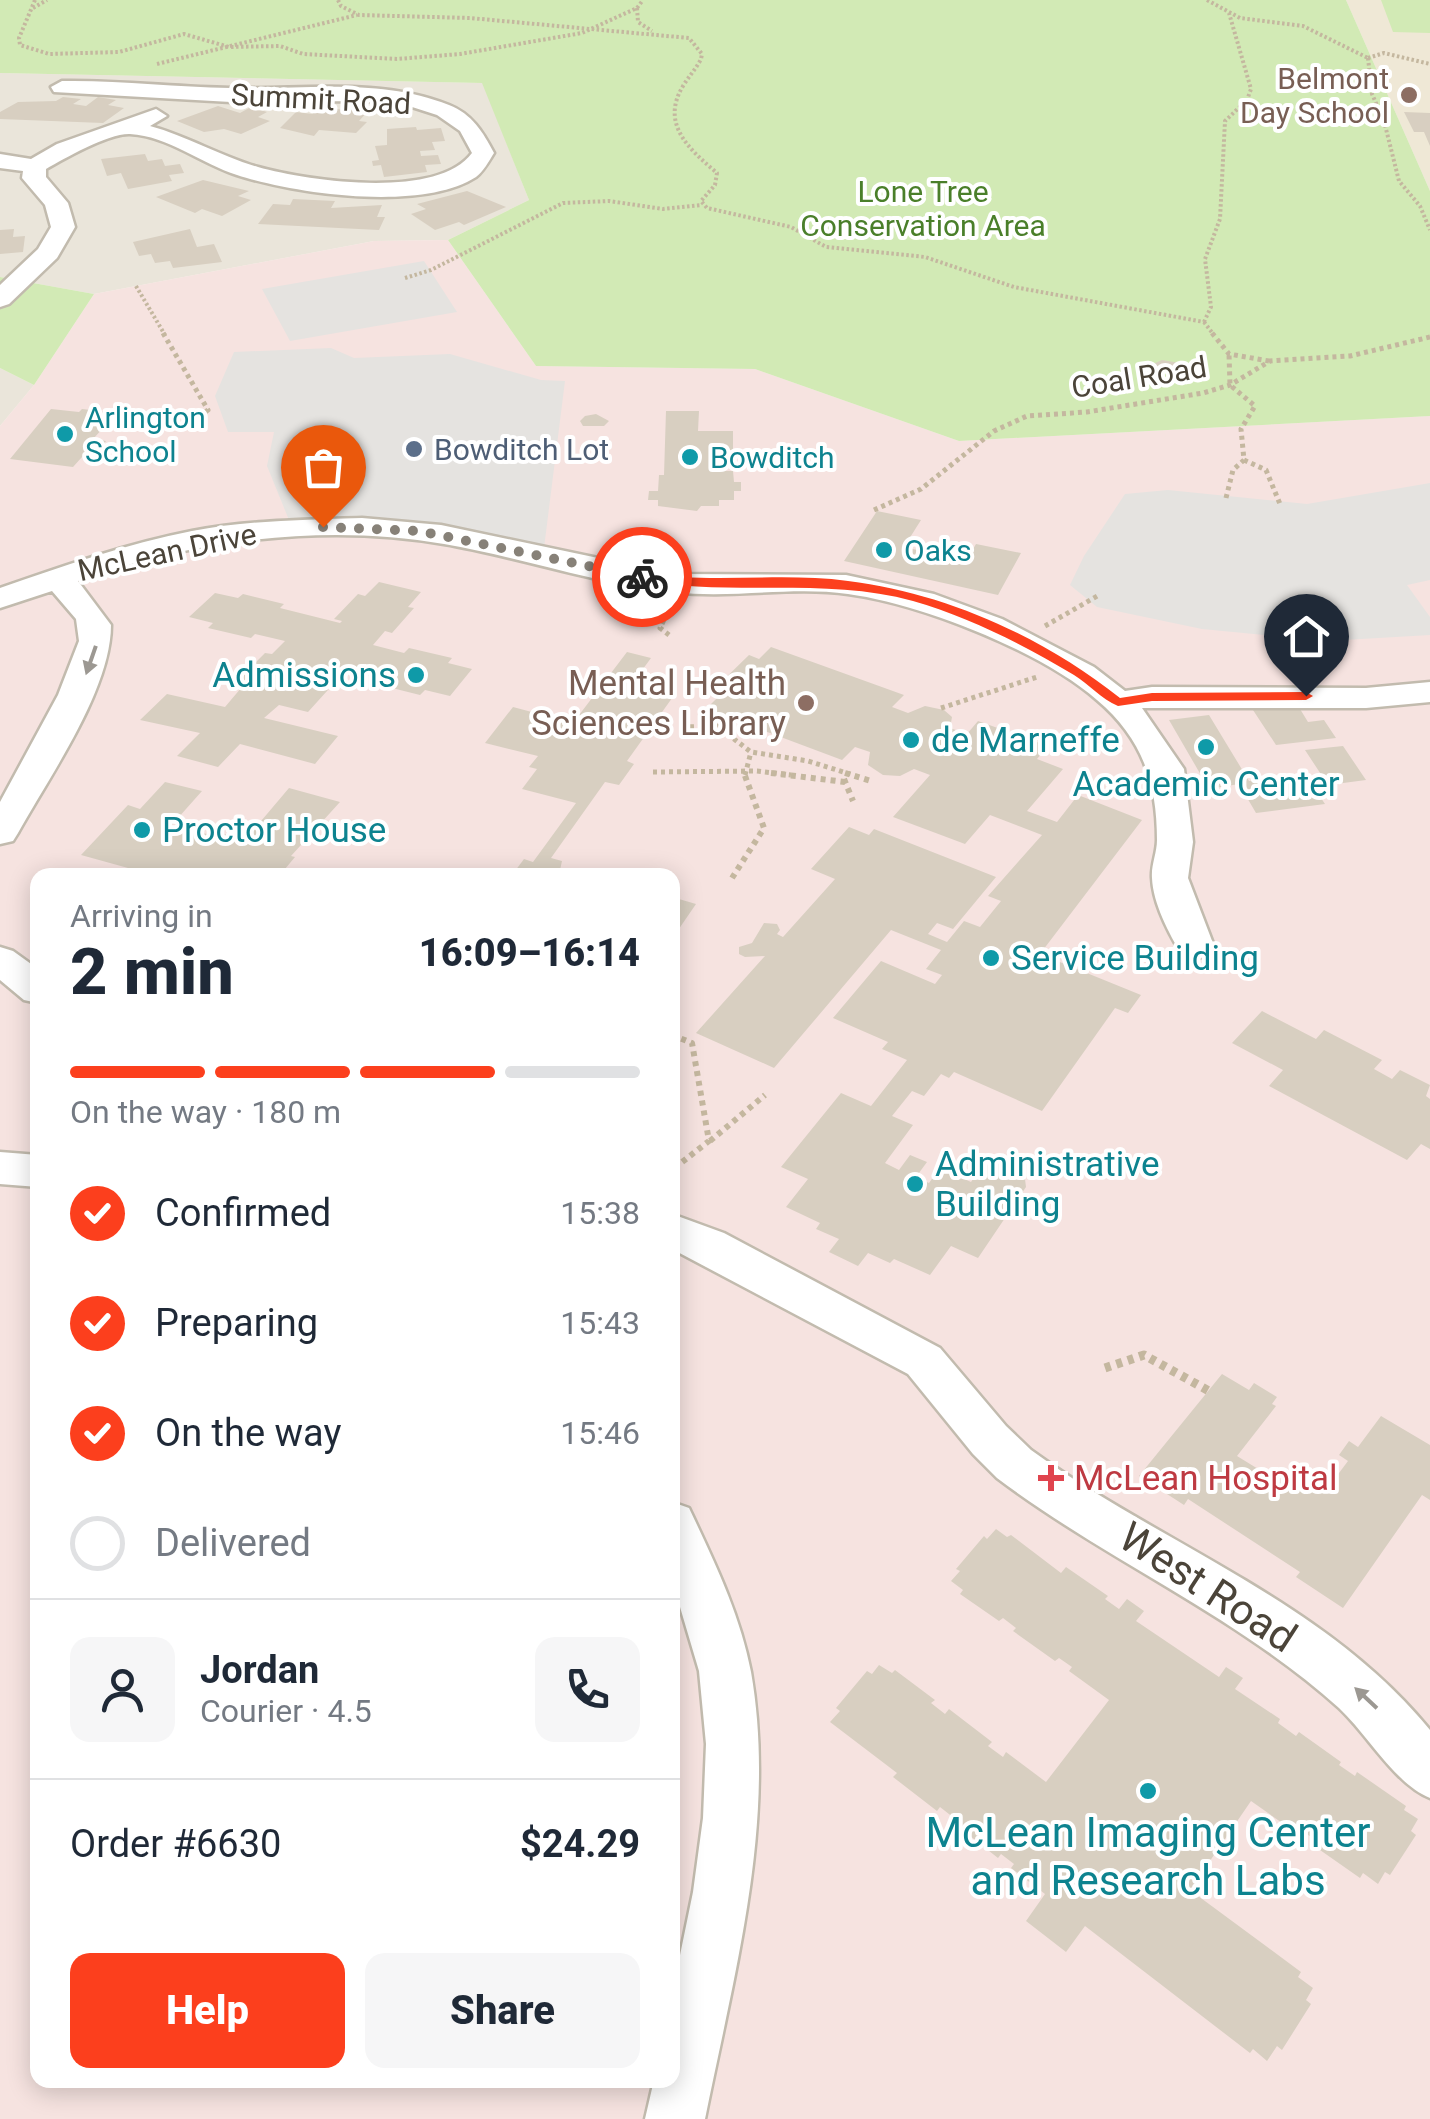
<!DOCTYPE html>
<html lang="en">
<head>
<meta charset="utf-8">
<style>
	:root { --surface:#fff; --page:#f6f6f7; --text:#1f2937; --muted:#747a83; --line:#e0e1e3; --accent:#fc3f1d }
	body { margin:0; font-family:Roboto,sans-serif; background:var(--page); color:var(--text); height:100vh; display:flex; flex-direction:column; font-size:38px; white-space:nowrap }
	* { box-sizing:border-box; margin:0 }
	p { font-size:32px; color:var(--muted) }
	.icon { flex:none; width:55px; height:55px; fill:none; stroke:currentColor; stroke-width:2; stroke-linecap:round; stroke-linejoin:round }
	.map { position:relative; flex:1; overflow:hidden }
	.drawer { position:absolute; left:30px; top:868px; width:650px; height:1220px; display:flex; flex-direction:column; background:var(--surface); border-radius:20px; box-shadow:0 5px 25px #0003 }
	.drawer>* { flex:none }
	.pin { position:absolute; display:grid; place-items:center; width:85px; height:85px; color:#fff; margin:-102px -42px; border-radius:50% 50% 50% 0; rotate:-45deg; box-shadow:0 0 10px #0007 }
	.pin .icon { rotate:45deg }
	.courier { position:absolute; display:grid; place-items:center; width:100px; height:100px; margin:-50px; border:8px solid #fc3f1d; border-radius:50%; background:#fff; color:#222; box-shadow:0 2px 12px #0007 }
	.overview em { font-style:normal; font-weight:800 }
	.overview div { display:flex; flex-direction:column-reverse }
	.overview { display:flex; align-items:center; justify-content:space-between; height:170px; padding:0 40px }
	h1 { font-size:65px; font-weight:800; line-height:75px }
	.bar { display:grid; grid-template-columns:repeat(4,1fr); gap:15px 10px; align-content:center; height:120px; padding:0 40px }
	.bar i { height:12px; border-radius:8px; background:var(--line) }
	.bar .selected { background:var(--accent) }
	.bar p { grid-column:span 4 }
	.line { display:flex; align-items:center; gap:25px; padding:0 40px; border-top:2px solid var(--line) }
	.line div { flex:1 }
	.round { display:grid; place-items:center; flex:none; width:105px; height:105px; border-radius:20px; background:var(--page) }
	ol { padding:0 40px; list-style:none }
	li { display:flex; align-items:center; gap:30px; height:110px }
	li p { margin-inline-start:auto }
	li .icon { padding:10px; border-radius:50%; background:var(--accent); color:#fff; stroke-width:4 }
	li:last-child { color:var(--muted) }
	li i { width:55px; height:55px; border:5px solid var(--line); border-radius:50% }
	.button { display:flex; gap:20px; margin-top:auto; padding:20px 40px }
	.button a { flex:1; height:115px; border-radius:20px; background:var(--accent); color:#fff; font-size:40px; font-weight:800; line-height:115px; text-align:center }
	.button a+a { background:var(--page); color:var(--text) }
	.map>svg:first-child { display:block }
</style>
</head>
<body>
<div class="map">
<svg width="1430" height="2119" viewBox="0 0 1430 2119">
	<rect width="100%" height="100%" fill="#f6f3ec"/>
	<!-- residential -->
	<path fill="#eae5da" d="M0,73L483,83L529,200L448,240L374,241L94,294L0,277Z
		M0,368L34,385L0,426Z"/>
	<!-- education -->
	<path fill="#efe8d6" d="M1346,0H1430V191Z"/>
	<!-- medical -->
	<path fill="#f6e3e0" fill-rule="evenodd" d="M448,240L536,366L755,369L959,441L1430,416V2119H0V426L34,385L94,294L374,241ZM38,875H672V2080H38Z"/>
	<!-- green -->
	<path fill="#d2eab5" d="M0,0H1346L1430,191V416L959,441L755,369L536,366L448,240L529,200L482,83L0,73Z
		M1381,0H1430V33L1393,32Z
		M0,277L94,294L34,385L0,368Z"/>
	<!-- parking -->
	<path fill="#e5e3e0" d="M424,261L457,312L290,341L262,289Z
		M331,348L354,358L450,354L541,380L565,381L544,548L424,523L382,519L289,520L267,466L274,432H228L215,396L234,352Z
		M1430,483V580L1407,585L1430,617V635L1327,641L1202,629L1097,607L1070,585L1084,556L1125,494L1168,490L1307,504Z"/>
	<!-- building -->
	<path fill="#d8cfc1" d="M63,97L81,99L73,104L86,106L98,97L116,100L108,105L124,108L103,123L0,119V112L18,102L56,101Z
		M218,106L240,113L251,107L267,112L258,117L270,121L241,134L224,129L204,132L177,121Z
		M318,108L368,111L359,121L367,122L356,133L319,130L314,136L280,128L296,112L312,114Z
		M1404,112L1430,113V146L1424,132H1414Z
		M416,127L417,130L441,128L445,141L432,142L435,150L420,151L421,156L438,155L441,164L425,165L427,172L384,177L381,165L373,166L372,161L379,160L375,146L387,145V129Z
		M145,154L148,161L162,159L165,166L180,164L184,173L169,175L172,181L128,189L121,173L107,176L101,159Z
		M203,180L249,191L238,196L251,200L222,216L202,209L195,213L156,197Z
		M467,191L506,207L464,225L459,222L435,230L411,214L426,209L417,204Z
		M293,199L335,201L331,208L382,205L377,217H385L379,230L258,224L273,204L290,205Z
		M14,229L13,237L25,236L23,252L0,254V230Z
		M190,229L197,247L214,244L222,262L173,268L170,261L155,263L151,254L139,256L133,242Z
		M1162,360L1180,363L1183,371L1172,374L1157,371L1153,364Z
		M51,409L79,412L82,409L117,413L93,439L106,441L100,448L91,447L73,467L10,459Z
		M666,411H699L698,431H733V450H719V471H733L734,482H741V491H734V500H719V506H701L697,511L658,506V500H648L649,491H658L659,475H664Z
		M596,414L609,421L604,426H583L580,421L585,416Z
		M877,511L921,520L904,547L966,561L976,544L1021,553L998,595L844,561Z
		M379,582L421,592L408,607L414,608L392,633L385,631L373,645L404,653L409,648L452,658L448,663L472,669L450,696L425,690L420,695L376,684L380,679L346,670L308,712L279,705L264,718L338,736L315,764L240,744L218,767L177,756L200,733L140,720L167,694L225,707L247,681L239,679L265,653L272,654L285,641L255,634L251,638L208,628L213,623L189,617L215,593L238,598L243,594L284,604L280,608L340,623L342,621L334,619L358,594L365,596Z
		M771,647L904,695L892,707L908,713L925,706L944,710L952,717L950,728L967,734L978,721L1048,746L1037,759L1063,769L1027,811L1057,822L1078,795L1142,820L1040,954L1141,995L1128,1013L1115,1008L1042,1111L954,1072L949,1078L941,1074L924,1096L912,1091L892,1116L913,1125L885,1163L899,1170L910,1155L927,1162L916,1177L929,1183L940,1168L971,1182L981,1167L1000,1162L1016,1166L1025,1179L1026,1187L978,1258L951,1246L930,1275L894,1259L890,1263L868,1253L858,1266L829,1252L839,1239L816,1229L820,1223L786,1207L808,1179L781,1167L841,1093L871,1106L907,1060L882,1049L888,1042L833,1018L881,961L935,984L942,975L926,969L941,950L891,930L774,1068L696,1033L765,956L745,957L739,954V947L752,943L764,923L777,924L780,930L777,934L783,937L835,879L811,869L849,827L869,835L874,829L996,877L953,929L937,923L928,934L947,942L964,921L980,927L1001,901L988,896L1042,835L990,815L965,844L893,817L930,775L914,769L900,776L883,775L868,765L870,752L855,747L842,760L706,709L719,696L710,693L749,655L759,659Z
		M627,652L651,658L632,684L675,694L627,761L634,764L619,785L605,782L551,858L562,861L560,870L574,875H512L524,859L533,862L576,803L522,789L537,769L529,767L538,756L485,743L513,707L573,723Z
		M1297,704L1308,722L1324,720L1336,738L1276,745L1253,710Z
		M1209,715L1249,781L1305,774L1325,804L1256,813L1239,784L1209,789L1169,720Z
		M1343,746L1366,780L1328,785L1305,750Z
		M165,782L202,791L170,827L218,836L256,827L289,788L340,802L291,856L295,857L280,875H127L123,874L128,868L81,855L128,805L140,809Z
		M672,897L696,904L672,939Z
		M1262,1011L1316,1039L1324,1030L1382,1060L1374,1069L1392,1079L1400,1070L1430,1085L1426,1096L1430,1099V1149L1421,1144L1407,1160L1269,1086L1283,1070L1232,1043Z
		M1222,1374L1249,1390L1254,1383L1277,1397L1272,1404L1276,1406L1237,1456L1294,1491L1327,1489L1348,1461L1339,1455L1349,1441L1358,1447L1381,1416L1430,1445V1500L1422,1495L1343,1608L1296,1577L1300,1572L1188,1499L1184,1505L1139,1476Z
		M996,1529L1007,1537L1011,1535L1061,1573L1066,1567L1108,1596L1105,1599L1119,1609L1127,1599L1144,1611L1136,1621L1219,1677L1226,1667L1243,1678L1235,1689L1280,1719L1278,1723L1296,1736L1299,1732L1341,1762L1339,1765L1355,1776L1357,1772L1406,1806L1404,1810L1418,1819L1411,1831L1416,1835L1390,1875L1385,1872L1378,1884L1363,1873L1360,1878L1310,1843L1314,1839L1298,1828L1295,1832L1251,1801L1190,1890L1301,1972L1298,1977L1313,1988L1306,2000L1311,2004L1282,2050L1277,2046L1267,2061L1253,2049L1250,2053L1085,1926L1066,1952L1026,1921L1045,1894L1011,1868L1014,1864L1001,1854L998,1858L951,1821L954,1818L940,1807L937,1811L893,1777L897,1773L830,1722L840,1711L836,1708L867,1671L872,1674L879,1665L892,1673L895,1670L935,1700L931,1703L945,1714L949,1709L992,1742L988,1746L1003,1757L1006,1752L1046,1782L1109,1700L1069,1671L1072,1667L1059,1658L1055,1661L1013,1631L1016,1628L1003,1618L999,1621L960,1594L963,1590L951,1581L960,1571L956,1569L984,1536L987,1539Z"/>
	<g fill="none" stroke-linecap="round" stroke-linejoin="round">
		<defs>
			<path id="minor" d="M62,81C118,80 174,87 230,88C302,90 379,77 449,105C472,114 483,132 494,153C489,161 483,172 476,177C422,212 295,194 237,175C202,164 168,136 130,134C109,133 65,158 46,169V177L68,203L75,227L57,258L9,304L0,307V285L38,249L51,227L45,205L22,178L23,171L0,168V154L31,159L57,144L156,109L167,116L150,126C187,136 220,156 258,167C308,181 437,200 472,153L460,131L437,115L409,106L374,101L231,102L54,92L51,87Z
				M362,518L441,525L674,574L846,575L934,594L1002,619L1094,667L1125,691L1152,687L1366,688L1430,682V702L1366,708H1142L1184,769L1193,842L1188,878L1214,946L1208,955L1195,959L1182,955C1169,934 1153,903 1152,878C1151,865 1157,853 1157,840C1157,782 1142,738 1097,700C1041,651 921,604 848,594C791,586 731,599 674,592C596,584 520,557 444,544C324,523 192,540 78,581L111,625C111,690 49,777 18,833L13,841L0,844V802L58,695L79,641L76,619L52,591L0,608V588C63,566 126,544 192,531C248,520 305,520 362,518Z
				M0,947L13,951L38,969V1003L24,1000L0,980Z
				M0,1152L38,1155V1187L0,1184Z
				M672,1214L724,1233L940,1348L1006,1426L1031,1450C1162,1545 1325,1601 1430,1730V1798C1395,1784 1368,1735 1339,1708C1236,1615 1107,1561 997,1478L973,1454L908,1374L672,1249Z
				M672,1502L689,1508C714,1561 740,1614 751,1672C777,1821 734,1974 705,2119H645L654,2080H672V1994L693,1892L703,1818L706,1744L699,1671L672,1580Z"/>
		</defs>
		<!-- minor casing -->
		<use href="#minor" stroke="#c2bbae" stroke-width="5"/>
		<!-- path-far3 -->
		<path stroke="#c4b79f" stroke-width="4" stroke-dasharray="2.5 2.5" stroke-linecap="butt" d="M35,0L19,38L20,45L49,54L119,52L184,34L229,47L280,46L303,54L397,59L460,54L582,33L637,8L643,0
			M338,0L341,6L359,15L470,18L689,38L702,54L701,59C696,69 689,76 683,86C660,124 689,149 717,173L715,185L701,201L707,208L791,227L826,247L925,257L1014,287L1204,322
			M1207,0L1240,18L1303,26L1368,58
			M33,8L47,0
			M637,8L638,22L652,31
			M1368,58L1372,94L1384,121L1399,181L1420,206L1430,230
			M1368,58L1384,53L1430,64
			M157,64L357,15
			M405,278L431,270L563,203L609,201L663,209L702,205
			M136,286L165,335
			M1204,322L1211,307L1205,259L1220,219L1225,121L1247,100L1251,89L1229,13
			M1204,322L1214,335"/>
		<!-- path-far2 -->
		<path stroke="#c4b79f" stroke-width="5" stroke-dasharray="4 4" stroke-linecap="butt" d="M163,333L208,410L195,419
			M1212,333L1229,354L1269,361
			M1244,460L1266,470L1280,504
			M1226,498L1233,470L1244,460L1241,429L1255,406L1230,385L1229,354
			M874,510L921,489L994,431L1027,416L1087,412L1203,393L1230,385L1270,361L1350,356L1430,337
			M1045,626L1099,595
			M669,635L660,628L671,605
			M941,708L1037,677
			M682,727L717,726L751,752L808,761L853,775
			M653,772L757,771L791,775
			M745,775L751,752"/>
		<!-- path-far1 -->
		<path stroke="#c4b79f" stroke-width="6" stroke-dasharray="5 5" stroke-linecap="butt" d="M771,773L845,782
			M845,773L871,781
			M844,779L853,801
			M732,878L764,828L744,773
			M672,1035L692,1043L709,1141L672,1170
			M710,1141L765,1095"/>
		<!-- path -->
		<path stroke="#c4b79f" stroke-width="9" stroke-dasharray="6 6" stroke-linecap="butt" d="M1105,1368L1144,1355L1209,1391"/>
		<!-- minor -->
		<use href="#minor" fill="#fff" fill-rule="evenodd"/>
	</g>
	<!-- one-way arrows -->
	<defs><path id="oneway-solid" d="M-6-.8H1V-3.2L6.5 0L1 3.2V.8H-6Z" transform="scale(2.5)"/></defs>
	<g fill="#9c9892">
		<use href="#oneway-solid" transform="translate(91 660) rotate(109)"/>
		<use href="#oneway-solid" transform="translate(1366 1698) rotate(-137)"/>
	</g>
	<!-- route -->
	<path fill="#fc3f1d" d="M642,573C712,584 781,572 848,581C946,593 1043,637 1120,698L1152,693L1306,692L1313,696L1306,700L1152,701L1118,706C1101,699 1089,684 1074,675C1024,645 969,617 913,601C823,576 728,598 637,579V574Z"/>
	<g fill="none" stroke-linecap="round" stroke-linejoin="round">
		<!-- done -->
		<path stroke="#878178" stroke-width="10" stroke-dasharray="0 18" d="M323,527L419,531L642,577"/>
	</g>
	<!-- markers -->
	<g fill="#8d6e63" stroke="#fff" stroke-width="4">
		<circle cx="1409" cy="95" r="10"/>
		<circle cx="806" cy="703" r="10"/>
	</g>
	<g fill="#0f9aa8" stroke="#fff" stroke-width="4">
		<circle cx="65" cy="434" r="10"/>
		<circle cx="690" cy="457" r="10"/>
		<circle cx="884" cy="550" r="10"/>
		<circle cx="416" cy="675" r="10"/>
		<circle cx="911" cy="740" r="10"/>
		<circle cx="1206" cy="747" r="10"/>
		<circle cx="142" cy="830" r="10"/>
		<circle cx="991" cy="958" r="10"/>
		<circle cx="915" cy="1184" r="10"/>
		<circle cx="1148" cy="1791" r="10"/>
	</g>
	<circle fill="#5c6f8a" stroke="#fff" stroke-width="4" cx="414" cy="449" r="10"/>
	<path fill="#e0444e" stroke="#fff" stroke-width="4" d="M1046 1463h10v10h10v10h-10v10h-10v-10h-10v-10h10z"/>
	<g text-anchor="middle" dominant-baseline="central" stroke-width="8" stroke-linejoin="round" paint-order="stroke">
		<!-- far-education labels -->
		<g font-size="30" fill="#785e54" stroke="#fff" text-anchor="end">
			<text x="1389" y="78">Belmont<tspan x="1389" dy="34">Day School</tspan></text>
		</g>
		<!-- far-street labels -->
		<g font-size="30" fill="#4b4439" stroke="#fff">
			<text transform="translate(321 99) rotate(3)">Summit Road</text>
			<text transform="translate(1139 377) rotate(-9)">Coal Road</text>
			<text transform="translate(167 552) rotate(-12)">McLean Drive</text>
		</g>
		<!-- far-park labels -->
		<g font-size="30" fill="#4a7f2a" stroke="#fff">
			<text x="923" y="191">Lone Tree<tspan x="923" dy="34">Conservation Area</tspan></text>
		</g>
		<!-- far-culture labels -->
		<g font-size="30" fill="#0d838f" stroke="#fff" text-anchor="start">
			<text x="85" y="417">Arlington<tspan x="85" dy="34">School</tspan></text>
			<text x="710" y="457">Bowditch</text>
			<text x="904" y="550">Oaks</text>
		</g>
		<!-- far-service labels -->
		<g font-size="30" fill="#4e5e75" stroke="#fff" text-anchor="start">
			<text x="434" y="449">Bowditch Lot</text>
		</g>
		<!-- culture labels -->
		<g font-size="35" fill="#0d838f" stroke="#fff" text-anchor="start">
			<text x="396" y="675" text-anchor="end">Admissions</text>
			<text x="931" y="740">de Marneffe</text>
			<text x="1206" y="784" text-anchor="middle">Academic Center</text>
			<text x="162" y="830">Proctor House</text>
			<text x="1011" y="958">Service Building</text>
			<text x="935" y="1164">Administrative<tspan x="935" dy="40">Building</tspan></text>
		</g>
		<!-- education labels -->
		<g font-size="35" fill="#785e54" stroke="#fff" text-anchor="end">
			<text x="786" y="683">Mental Health<tspan x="786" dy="40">Sciences Library</tspan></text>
		</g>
		<!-- health labels -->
		<g font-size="35" fill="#be3a42" stroke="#fff" text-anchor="start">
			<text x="1074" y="1478">McLean Hospital</text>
		</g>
		<!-- near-street labels -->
		<g font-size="42" fill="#4b4439" stroke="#fff">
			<text transform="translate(1208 1587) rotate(33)">West Road</text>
		</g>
		<!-- near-culture labels -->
		<g font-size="42" fill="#0d838f" stroke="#fff">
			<text x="1148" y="1832">McLean Imaging Center<tspan x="1148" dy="48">and Research Labs</tspan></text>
		</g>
	</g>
</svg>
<div class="pin" style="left:323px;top:527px;background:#ea580c"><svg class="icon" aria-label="bag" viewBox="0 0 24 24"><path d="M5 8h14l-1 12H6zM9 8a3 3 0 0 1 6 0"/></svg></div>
<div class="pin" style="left:1306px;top:696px;background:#1f2937"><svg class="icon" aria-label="home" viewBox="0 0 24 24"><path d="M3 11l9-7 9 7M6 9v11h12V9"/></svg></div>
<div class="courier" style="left:642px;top:577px"><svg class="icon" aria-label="bike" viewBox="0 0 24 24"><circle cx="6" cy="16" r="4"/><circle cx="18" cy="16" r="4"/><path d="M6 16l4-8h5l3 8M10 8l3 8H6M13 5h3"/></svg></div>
<section class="drawer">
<div class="overview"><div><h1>2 min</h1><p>Arriving in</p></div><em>16:09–16:14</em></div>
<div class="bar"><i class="selected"></i><i class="selected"></i><i class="selected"></i><i></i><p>On the way · 180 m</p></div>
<ol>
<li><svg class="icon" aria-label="check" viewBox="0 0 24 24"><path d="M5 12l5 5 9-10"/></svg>Confirmed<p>15:38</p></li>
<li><svg class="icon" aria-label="check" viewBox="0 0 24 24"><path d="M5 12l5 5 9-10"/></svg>Preparing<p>15:43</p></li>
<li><svg class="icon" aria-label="check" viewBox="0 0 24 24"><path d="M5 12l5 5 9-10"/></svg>On the way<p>15:46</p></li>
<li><i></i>Delivered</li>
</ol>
<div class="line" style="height:180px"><a class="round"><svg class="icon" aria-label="person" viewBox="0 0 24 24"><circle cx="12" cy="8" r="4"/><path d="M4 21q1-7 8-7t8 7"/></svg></a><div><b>Jordan</b><p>Courier · 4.5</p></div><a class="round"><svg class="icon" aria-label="phone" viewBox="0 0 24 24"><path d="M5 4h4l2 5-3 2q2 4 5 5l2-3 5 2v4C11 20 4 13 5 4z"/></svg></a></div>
<div class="line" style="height:130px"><div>Order #6630</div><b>$24.29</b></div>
<div class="button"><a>Help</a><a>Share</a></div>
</section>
</div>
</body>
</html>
